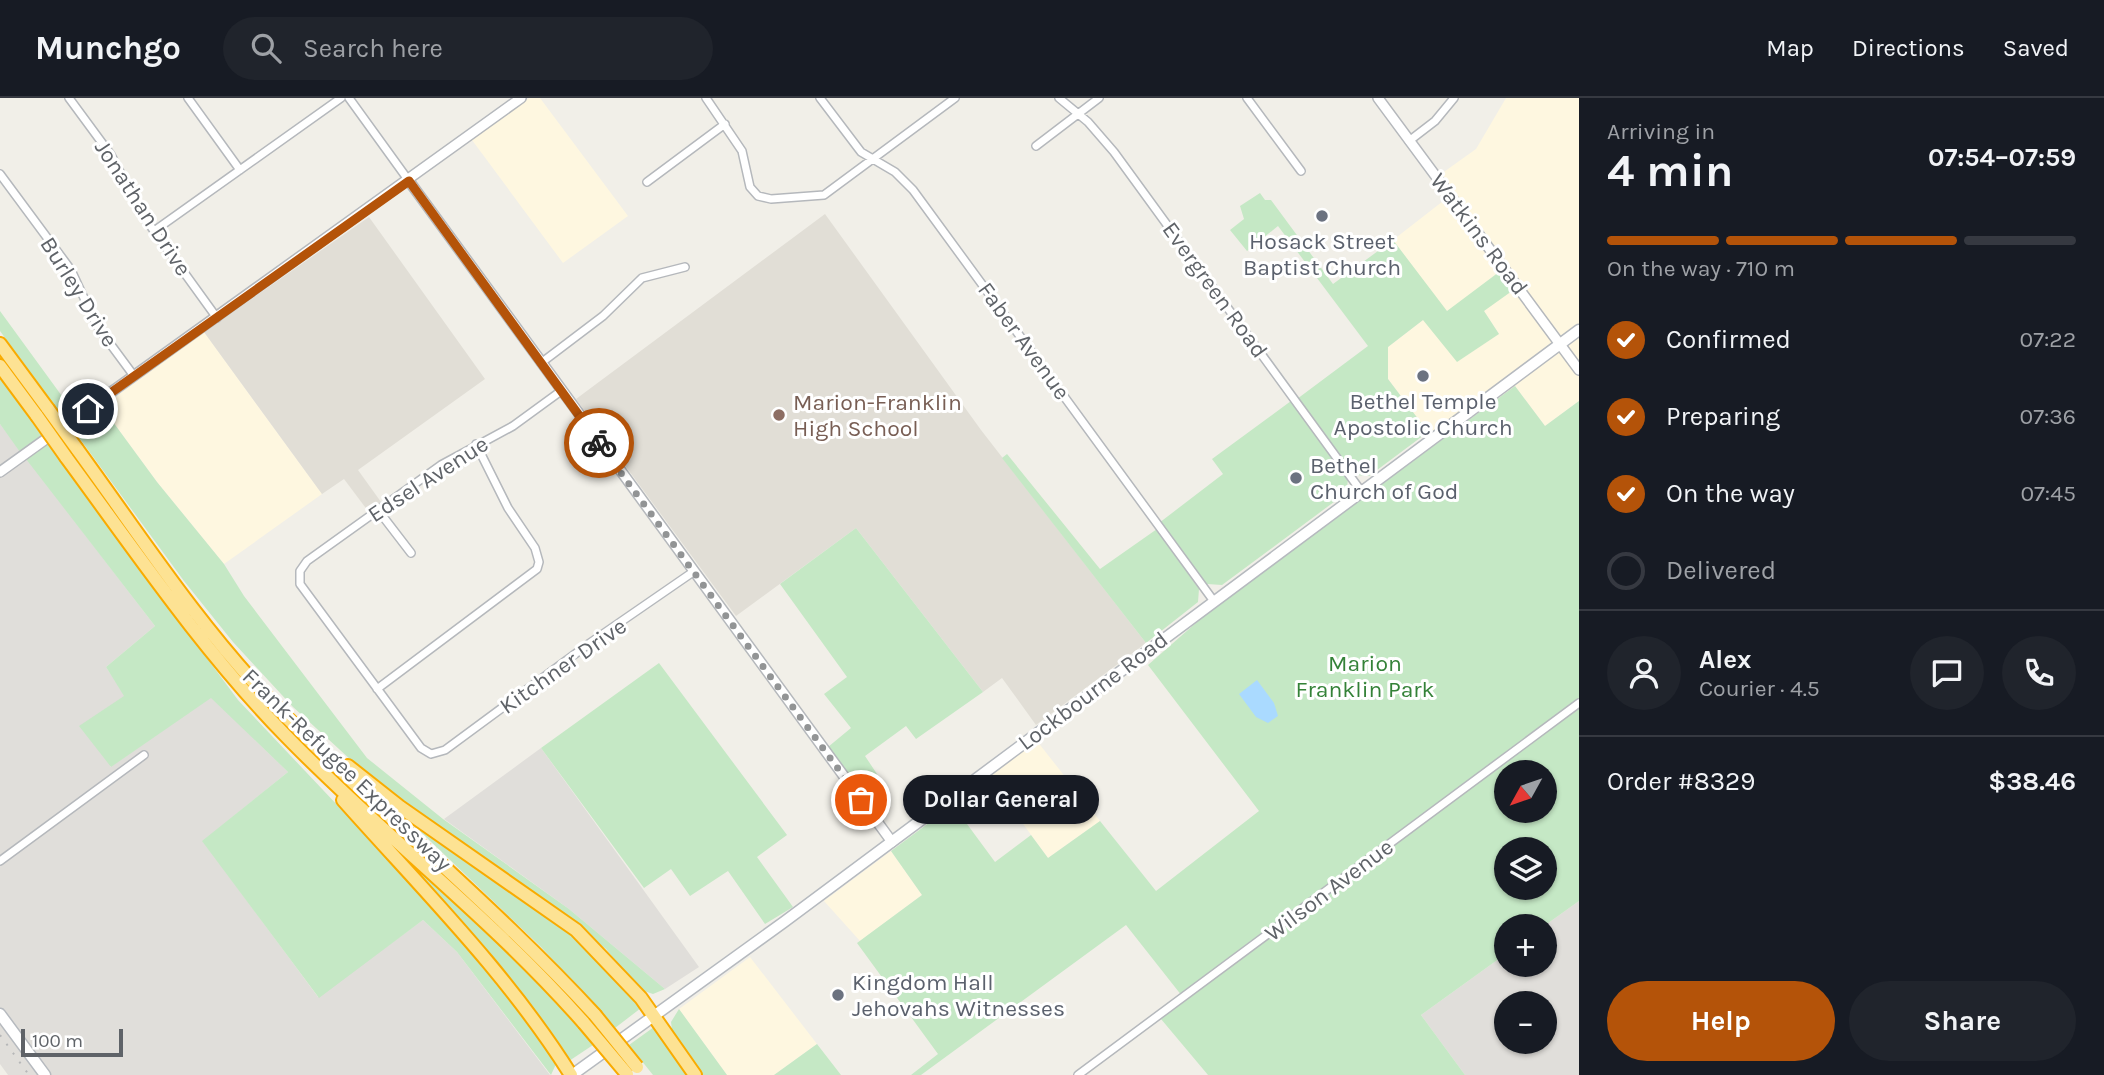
<!DOCTYPE html>
<html lang="en">
<head>
<meta charset="utf-8">
<style>
	:root { --surface:#171b24; --page:#20242c; --text:#f1f3f6; --muted:#9ea1a6; --line:#363941; --accent:#b45309 }
	body { margin:0; font-family:Karla,sans-serif; background:var(--page); color:var(--text); height:100vh; display:flex; flex-direction:column; font-size:26px; white-space:nowrap }
	* { box-sizing:border-box; margin:0 }
	p { font-size:23px; color:var(--muted) }
	.icon { flex:none; width:38px; height:38px; fill:none; stroke:currentColor; stroke-width:2; stroke-linecap:round; stroke-linejoin:round }
	.map { position:relative; flex:1; overflow:hidden }
	.panel { display:flex; flex-direction:column; background:var(--surface); width:525px }
	.panel>* { flex:none }
	.needle { width:46px; rotate:230deg }
	.buttons { position:absolute; left:1494px; top:662px; display:grid; gap:14px }
	.buttons a { display:grid; place-items:center; width:63px; height:63px; border-radius:50%; background:var(--surface); box-shadow:0 2px 5px #0004; font-size:35px }
	.scale { position:absolute; left:21px; bottom:18px; width:102px; box-sizing:border-box; padding-left:7px; border:4px solid #5f6368; border-top:0; font-size:19px; line-height:24px; white-space:nowrap; color:#5f6368; -webkit-text-stroke:5px #fff; paint-order:stroke }
	.pin { position:absolute; display:grid; place-items:center; width:60px; height:60px; color:#fff; margin:-30px; border:4px solid #fff; border-radius:50%; box-shadow:0 2px 7px #0007 }
	.courier { position:absolute; display:grid; place-items:center; width:70px; height:70px; margin:-35px; border:5px solid #b45309; border-radius:50%; background:#fff; color:#222; box-shadow:0 2px 9px #0007 }
	.bubble { position:absolute; height:49px; border-radius:24px; background:var(--surface); box-shadow:0 2px 5px #0004; font-size:23px; font-weight:700; line-height:49px; text-align:center }
	.head em { font-style:normal; font-weight:700 }
	.head div { display:flex; flex-direction:column-reverse }
	.head { display:flex; align-items:center; justify-content:space-between; height:119px; padding:0 28px }
	h1 { font-size:46px; font-weight:700; line-height:52px }
	.bar { display:grid; grid-template-columns:repeat(4,1fr); gap:10px 7px; align-content:center; height:84px; padding:0 28px }
	.bar i { height:9px; border-radius:5px; background:var(--line) }
	.bar .active { background:var(--accent) }
	.bar p { grid-column:span 4 }
	.line { display:flex; align-items:center; gap:18px; padding:0 28px; border-top:2px solid var(--line) }
	.line div { flex:1 }
	.round { display:grid; place-items:center; flex:none; width:74px; height:74px; border-radius:37px; background:var(--page) }
	ol { padding:0 28px; list-style:none }
	li { display:flex; align-items:center; gap:21px; height:77px }
	li p { margin-inline-start:auto }
	li .icon { padding:7px; border-radius:50%; background:var(--accent); color:#fff; stroke-width:4 }
	li:last-child { color:var(--muted) }
	li i { width:38px; height:38px; border:4px solid var(--line); border-radius:50% }
	.action { display:flex; gap:14px; margin-top:auto; padding:14px 28px }
	.action a { flex:1; height:80px; border-radius:42px; background:var(--accent); color:#fff; font-size:28px; font-weight:700; line-height:80px; text-align:center }
	.action a+a { background:var(--page); color:var(--text) }
	header { display:flex; align-items:center; gap:42px; box-sizing:border-box; height:98px; padding:0 35px; background:var(--surface); border-bottom:2px solid var(--line) }
	header strong { font-size:33px }
	nav { display:flex; gap:38px; margin-inline-start:auto; font-size:24px }
	.search { width:490px; height:63px; background:var(--page); display:flex; align-items:center; gap:18px; box-sizing:border-box; padding:0 24px; border-radius:38px; color:var(--muted); font-size:26px }
	main { display:flex; flex:1; min-height:0 }
	.map>svg:first-child { display:block }
</style>
</head>
<body>
<header>
<strong>Munchgo</strong>
<div class="search"><svg class="icon" aria-label="search" viewBox="0 0 24 24"><circle cx="10" cy="10" r="6"/><path d="M15 15l6 6"/></svg>Search here</div>
<nav><a>Map</a><a>Directions</a><a>Saved</a></nav>
</header>
<main>
<div class="map">
<svg width="1579" height="977" viewBox="0 0 1579 977">
	<rect width="100%" height="100%" fill="#f1efe8"/>
	<!-- commercial -->
	<path fill="#fef7e0" d="M529,0H540L628,118L563,165L472,42Z
		M1506,0H1579V303L1545,328L1515,288L1437,346L1388,281V249L1423,222L1499,236L1484,213L1499,174L1447,214L1393,142L1447,100L1434,81L1476,51Z
		M204,234L322,396L224,466L157,384L102,309Z
		M1033,638L1100,723L1048,760L986,675Z
		M891,753L922,797L860,843L824,803Z
		M750,859L817,946L774,977H727L679,911Z"/>
	<!-- industrial -->
	<path fill="#e0deda" fill-rule="evenodd" d="M0,326L155,528L106,569L125,598L110,669L211,599L288,674L203,743L318,899L423,822L457,854L550,977H8L0,966Z
		M541,650L699,869L665,891L569,811L444,721Z
		M1579,803V977H1465L1421,917L1507,855V866H1545L1544,828ZM1507,905H1545V943H1507Z"/>
	<!-- education -->
	<path fill="#e1ded6" d="M825,116L981,332L1146,545L1036,627L1002,580L983,594L856,430L736,518L576,301Z
		M369,119L485,281L358,372L381,404L368,413L344,381L322,396L204,234Z"/>
	<!-- green -->
	<path fill="#c5e8c5" fill-rule="evenodd" d="M1260,95L1265,102H1271L1333,186L1393,142L1447,213L1499,174L1512,193L1484,213L1499,236L1457,264L1423,222L1388,249V281L1428,334L1369,378L1354,377L1297,301L1368,248L1278,128L1247,153L1230,132L1244,121L1240,108Z
		M0,213L67,305L63,319L0,233Z
		M0,280L42,338L20,354L0,326Z
		M1515,288L1545,328L1579,303V600L1182,898L1126,827L921,977H911L938,956L857,845L922,797L891,753L953,707L995,764L1031,737L1048,760L1100,723L1156,793L1259,713L1148,567L1213,510Z
		M1291,303L1348,382L1346,395L1222,487L1207,486L1159,425L1223,376L1212,361Z
		M102,309L157,384L224,466L244,498L367,660L443,721L569,811L665,891L653,896L638,891L606,851L554,808L386,694L293,609L233,544L184,483L72,330Z
		M48,346L238,602L460,837L551,954L556,966L551,977L457,854L423,822L319,900L202,743L288,674L211,600L111,669L79,628L124,598L106,569L155,528L26,361Z
		M1007,356L1100,471L1157,431L1199,491L1198,504L1146,545L1002,360Z
		M856,430L983,594L916,641L906,628L865,658L879,679L860,692L828,649L851,630L824,596L847,579L780,486Z
		M659,565L787,737L757,759L793,809L765,826L728,773L690,798L671,771L644,790L541,650Z
		M1579,608V803L1544,828H1507V855L1421,917L1465,977H1208L1161,921ZM1507,674H1545V712H1507ZM1507,751H1545V789H1507Z
		M402,716L583,844L639,903L641,910L615,930L541,849Z
		M399,752L543,889L593,947L569,963L515,888L397,754Z
		M679,911L727,977H700L672,932L671,924Z
		M654,929L689,977H653L629,947Z
		M817,946L841,977H774Z"/>
	<!-- water -->
	<path fill="#aadaff" d="M1257,582L1274,605L1278,618L1268,625L1256,619L1239,596Z"/>
	<g fill="none" stroke-linecap="round" stroke-linejoin="round">
		<defs>
			<path id="minor" d="M69,0L111,57L144,119L217,220
				M188,0L240,72
				M349,0L409,83
				M706,0L742,53L750,89L758,98L771,101L824,97L955,0
				M820,0L861,54L895,74L913,92L1213,502
				M1059,0L1088,24L1114,54L1361,393
				M1247,0L1301,73
				M1409,43L1435,23L1454,0
				M1036,48L1099,0
				M0,76L71,172L97,228L134,278
				M647,84L725,26
				M154,133L341,0
				M541,265L603,218L642,180L685,169
				M561,293L513,328L441,367L307,463L300,473V486L421,650L431,656L445,652L590,545L693,474
				M378,412L411,455
				M377,591L537,471L539,464L535,450L508,410L476,346
				M0,763L144,657
				M1078,977L1579,605"/>
			<path id="tertiary" d="M1378,0L1579,272
				M409,83L892,744
				M0,374L521,0"/>
			<path id="secondary" d="M0,916L45,977
				M572,977L784,824L1579,232"/>
			<path id="motorway" d="M0,246L48,311
				M0,268L37,318
				M77,351C139,436 198,527 271,603C375,712 493,806 595,917
				M66,359C136,454 203,553 286,638C382,737 493,821 584,925
				M348,668L400,709L576,832L641,900L695,977
				M343,702C423,792 507,875 571,977"/>
		</defs>
		<!-- minor casing -->
		<use href="#minor" stroke="#b5b8bc" stroke-width="10"/>
		<!-- tertiary casing -->
		<use href="#tertiary" stroke="#b5b8bc" stroke-width="12"/>
		<!-- secondary casing -->
		<use href="#secondary" stroke="#b6babf" stroke-width="13"/>
		<!-- motorway casing -->
		<use href="#motorway" stroke="#f9ab00" stroke-width="16"/>
		<!-- minor -->
		<use href="#minor" stroke="#fff" stroke-width="7"/>
		<!-- tertiary -->
		<use href="#tertiary" stroke="#fff" stroke-width="9"/>
		<!-- secondary -->
		<use href="#secondary" stroke="#fff" stroke-width="10"/>
		<!-- motorway -->
		<use href="#motorway" stroke="#fde293" stroke-width="12"/>
		<!-- rail -->
		<path stroke="#b6b7b8" stroke-width="2" stroke-dasharray="2 9" stroke-linecap="butt" d="M0,937L29,977"/>
		<defs>
			<path id="motorway-bridge" d="M48,311L77,351
				M37,318L66,359
				M595,917L637,969
				M584,925L627,976"/>
		</defs>
		<!-- motorway-bridge casing -->
		<use href="#motorway-bridge" stroke="#f9ab00" stroke-width="16" stroke-linecap="butt"/>
		<!-- motorway-bridge -->
		<use href="#motorway-bridge" stroke="#fde293" stroke-width="12"/>
	</g>
	<g fill="none" stroke-linecap="round" stroke-linejoin="round">
		<!-- done -->
		<path stroke="#929495" stroke-width="7" stroke-dasharray="0 12.6" d="M599,345L861,702"/>
		<!-- route -->
		<path stroke="#b45309" stroke-width="9" d="M88,311L409,83L599,345"/>
	</g>
	<!-- markers -->
	<g fill="#6b7280" stroke="#fff" stroke-width="2.5">
		<circle cx="1322" cy="118" r="7"/>
		<circle cx="1423" cy="278" r="7"/>
		<circle cx="1296" cy="380" r="7"/>
		<circle cx="838" cy="897" r="7"/>
	</g>
	<circle fill="#8d6e63" stroke="#fff" stroke-width="2.5" cx="779" cy="317" r="7"/>
	<g text-anchor="middle" dominant-baseline="central" stroke-width="6" stroke-linejoin="round" paint-order="stroke">
		<!-- street labels -->
		<g font-size="23" fill="#5f6368" stroke="#fff">
			<text transform="translate(143 110) rotate(57)">Jonathan Drive</text>
			<text transform="translate(1479 136) rotate(53)">Watkins Road</text>
			<text transform="translate(1215 192) rotate(54)">Evergreen Road</text>
			<text transform="translate(79 194) rotate(58)">Burley Drive</text>
			<text transform="translate(1024 243) rotate(54)">Faber Avenue</text>
			<text transform="translate(428 381) rotate(-33)">Edsel Avenue</text>
			<text transform="translate(563 568) rotate(-35)">Kitchner Drive</text>
			<text transform="translate(1093 593) rotate(-37)">Lockbourne Road</text>
			<text transform="translate(347 672) rotate(44)">Frank-Refugee Expressway</text>
			<text transform="translate(1329 792) rotate(-37)">Wilson Avenue</text>
		</g>
		<!-- worship labels -->
		<g font-size="23" fill="#5b616d" stroke="#fff">
			<text x="1322" y="143">Hosack Street<tspan x="1322" dy="26">Baptist Church</tspan></text>
			<text x="1423" y="303">Bethel Temple<tspan x="1423" dy="26">Apostolic Church</tspan></text>
			<text x="1310" y="367" text-anchor="start">Bethel<tspan x="1310" dy="26">Church of God</tspan></text>
			<text x="852" y="884" text-anchor="start">Kingdom Hall<tspan x="852" dy="26">Jehovahs Witnesses</tspan></text>
		</g>
		<!-- education labels -->
		<g font-size="23" fill="#785e54" stroke="#fff" text-anchor="start">
			<text x="793" y="304">Marion-Franklin<tspan x="793" dy="26">High School</tspan></text>
		</g>
		<!-- park labels -->
		<g font-size="23" fill="#348238" stroke="#fff">
			<text x="1365" y="565">Marion<tspan x="1365" dy="26">Franklin Park</tspan></text>
		</g>
	</g>
</svg>
<div class="buttons">
<a><svg class="needle" viewBox="-14 -14 28 28"><path d="M0-13l5 13h-10z" fill="#e53935"/><path d="M0 13l5-13h-10z" fill="#9ea1a6"/></svg></a>
<a><svg class="icon" aria-label="layers" viewBox="0 0 24 24"><path d="M12 4l9 5-9 5-9-5zM3 14l9 5 9-5"/></svg></a>
<a>+</a>
<a>−</a>
</div>
<div class="scale">100 m</div>
<div class="pin" style="left:861px;top:702px;background:#ea580c"><svg class="icon" aria-label="bag" viewBox="0 0 24 24"><path d="M5 8h14l-1 12H6zM9 8a3 3 0 0 1 6 0"/></svg></div>
<div class="pin" style="left:88px;top:311px;background:#1f2937"><svg class="icon" aria-label="home" viewBox="0 0 24 24"><path d="M3 11l9-7 9 7M6 9v11h12V9"/></svg></div>
<div class="courier" style="left:599px;top:345px"><svg class="icon" aria-label="bike" viewBox="0 0 24 24"><circle cx="6" cy="16" r="4"/><circle cx="18" cy="16" r="4"/><path d="M6 16l4-8h5l3 8M10 8l3 8H6M13 5h3"/></svg></div>
<div class="bubble" style="left:903px;top:677px;width:196px">Dollar General</div>
</div>
<section class="panel">
<div class="head"><div><h1>4 min</h1><p>Arriving in</p></div><em>07:54–07:59</em></div>
<div class="bar"><i class="active"></i><i class="active"></i><i class="active"></i><i></i><p>On the way · 710 m</p></div>
<ol>
<li><svg class="icon" aria-label="check" viewBox="0 0 24 24"><path d="M5 12l5 5 9-10"/></svg>Confirmed<p>07:22</p></li>
<li><svg class="icon" aria-label="check" viewBox="0 0 24 24"><path d="M5 12l5 5 9-10"/></svg>Preparing<p>07:36</p></li>
<li><svg class="icon" aria-label="check" viewBox="0 0 24 24"><path d="M5 12l5 5 9-10"/></svg>On the way<p>07:45</p></li>
<li><i></i>Delivered</li>
</ol>
<div class="line" style="height:126px"><a class="round"><svg class="icon" aria-label="person" viewBox="0 0 24 24"><circle cx="12" cy="8" r="4"/><path d="M4 21q1-7 8-7t8 7"/></svg></a><div><b>Alex</b><p>Courier · 4.5</p></div><a class="round"><svg class="icon" aria-label="chat" viewBox="0 0 24 24"><path d="M4 5h16v11H9l-5 4z"/></svg></a><a class="round"><svg class="icon" aria-label="phone" viewBox="0 0 24 24"><path d="M5 4h4l2 5-3 2q2 4 5 5l2-3 5 2v4C11 20 4 13 5 4z"/></svg></a></div>
<div class="line" style="height:91px"><div>Order #8329</div><b>$38.46</b></div>
<div class="action"><a>Help</a><a>Share</a></div>
</section>
</main>
</body>
</html>
